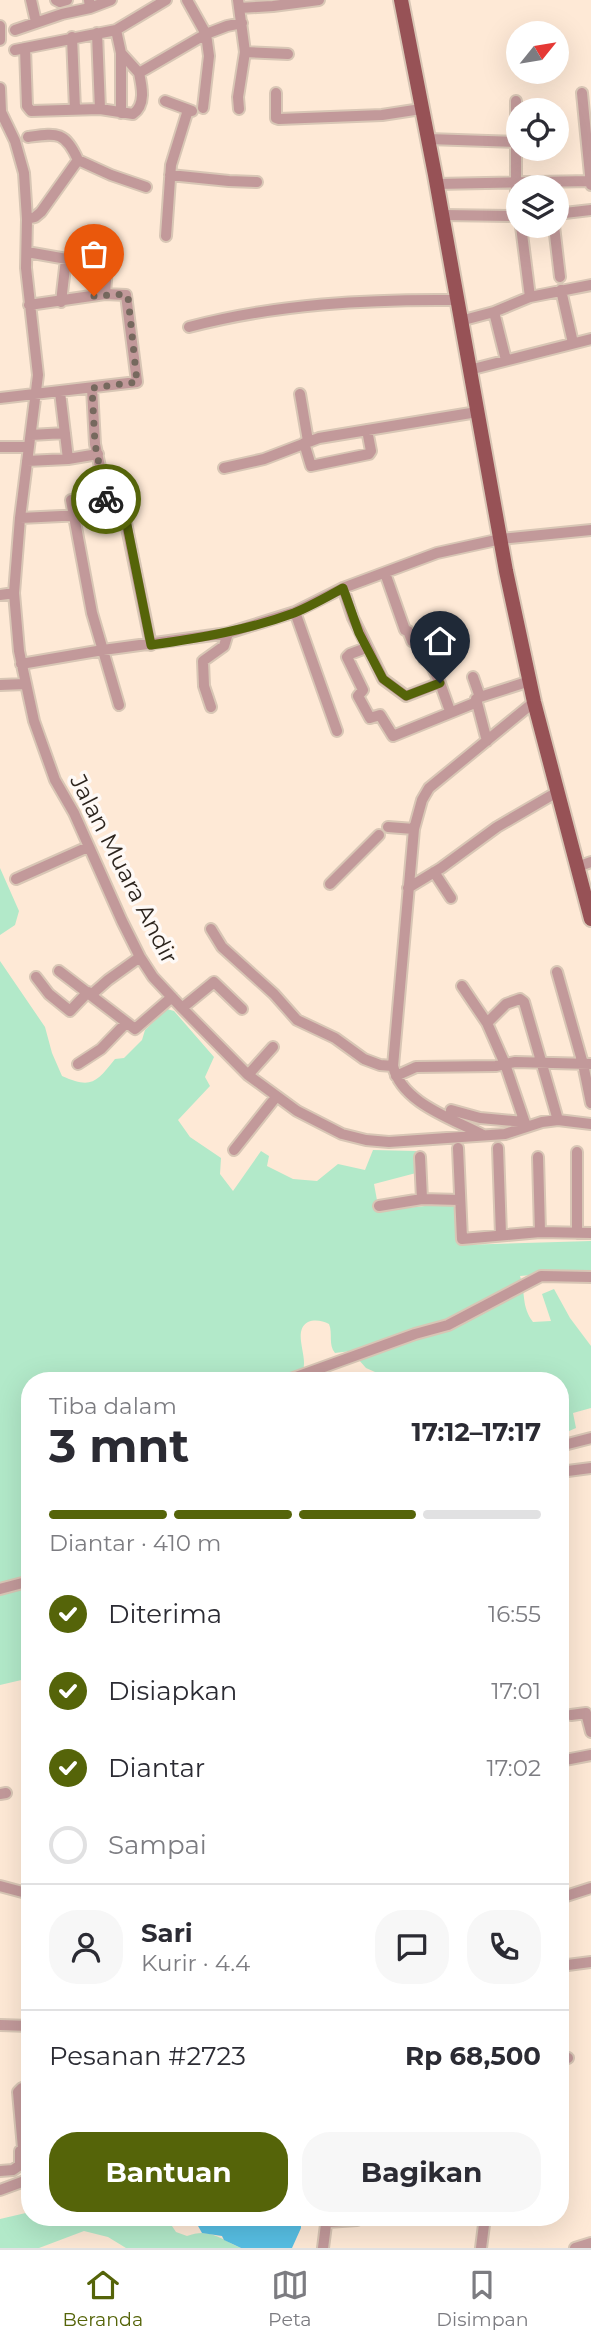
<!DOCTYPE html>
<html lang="id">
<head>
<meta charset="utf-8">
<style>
	:root { --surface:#fff; --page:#f7f7f7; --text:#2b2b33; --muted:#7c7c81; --line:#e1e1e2; --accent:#556409 }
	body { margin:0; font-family:Montserrat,sans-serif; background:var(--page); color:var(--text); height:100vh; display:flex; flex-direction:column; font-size:26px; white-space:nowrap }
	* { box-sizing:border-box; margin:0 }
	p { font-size:23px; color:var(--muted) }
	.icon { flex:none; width:38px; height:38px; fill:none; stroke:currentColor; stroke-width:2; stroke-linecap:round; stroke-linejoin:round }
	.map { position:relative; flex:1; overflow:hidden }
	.drawer { position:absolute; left:21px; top:1372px; width:548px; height:854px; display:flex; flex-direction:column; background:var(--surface); border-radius:28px; box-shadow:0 7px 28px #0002 }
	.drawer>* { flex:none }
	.needle { width:46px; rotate:60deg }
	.fabs { position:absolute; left:506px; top:21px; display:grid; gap:14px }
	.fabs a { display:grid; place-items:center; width:63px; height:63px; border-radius:50%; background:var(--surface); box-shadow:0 7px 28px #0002; font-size:35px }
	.pin { position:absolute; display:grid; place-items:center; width:60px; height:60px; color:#fff; margin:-72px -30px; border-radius:50% 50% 50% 0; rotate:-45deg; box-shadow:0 0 7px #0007 }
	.pin .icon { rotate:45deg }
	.courier { position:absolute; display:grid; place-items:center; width:70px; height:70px; margin:-35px; border:5px solid #556409; border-radius:50%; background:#fff; color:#222; box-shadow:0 2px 9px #0007 }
	.headline em { font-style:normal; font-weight:700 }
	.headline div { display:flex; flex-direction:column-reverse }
	.headline { display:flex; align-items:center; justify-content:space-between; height:119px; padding:0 28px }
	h1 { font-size:46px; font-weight:700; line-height:52px }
	.bar { display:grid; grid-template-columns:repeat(4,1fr); gap:10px 7px; align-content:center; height:84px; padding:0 28px }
	.bar i { height:9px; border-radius:5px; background:var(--line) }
	.bar .selected { background:var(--accent) }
	.bar p { grid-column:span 4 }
	.line { display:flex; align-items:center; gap:18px; padding:0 28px; border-top:2px solid var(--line) }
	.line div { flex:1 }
	.round { display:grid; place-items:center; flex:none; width:74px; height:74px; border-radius:28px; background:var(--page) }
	ol { padding:0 28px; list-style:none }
	li { display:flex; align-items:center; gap:21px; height:77px }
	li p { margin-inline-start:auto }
	li .icon { padding:7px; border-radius:50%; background:var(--accent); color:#fff; stroke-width:4 }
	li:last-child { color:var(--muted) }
	li i { width:38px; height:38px; border:4px solid var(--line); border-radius:50% }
	.button { display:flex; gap:14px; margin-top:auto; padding:14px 28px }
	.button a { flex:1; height:80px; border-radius:28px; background:var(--accent); color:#fff; font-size:28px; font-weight:700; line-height:80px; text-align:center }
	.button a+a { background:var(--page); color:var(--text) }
	.dock { display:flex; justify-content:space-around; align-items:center; height:98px; border-top:2px solid var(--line); background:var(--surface); font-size:19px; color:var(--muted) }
	.dock a { display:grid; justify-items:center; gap:4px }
	.dock .selected { color:var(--accent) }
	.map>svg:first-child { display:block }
</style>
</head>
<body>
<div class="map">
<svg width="591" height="2248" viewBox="0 0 591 2248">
	<rect width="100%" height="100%" fill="#fee9d6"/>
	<!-- green -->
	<path fill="#b2e9c9" d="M0,868L19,911L15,925L0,935Z
		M0,961L45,1027L52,1053L62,1076C91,1089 96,1083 115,1059L124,1058L142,1040L145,1030L167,1009L174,1011L214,1057L205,1077L210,1086L178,1120L190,1137L221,1158L220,1174L233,1191L261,1151L269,1156L267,1166L293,1179L317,1181L338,1164L365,1170L373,1150L416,1151V1173L374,1184L379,1211L425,1206H455L461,1245L591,1241V1270L520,1276C526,1294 521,1306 533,1322L551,1321L542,1294L554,1289L570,1318L591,1346V1408L573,1413L576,1428L560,1435V1381H373L375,1372L366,1368L351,1351L335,1353C328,1345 333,1333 329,1324C323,1321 315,1319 308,1322C292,1331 308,1356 303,1370L263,1381H30V1678L0,1685Z
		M30,2212V2217H166L176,2232L187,2236C210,2227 222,2240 241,2248H126L108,2237L84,2231L39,2248H0V2219Z"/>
	<!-- water -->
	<path fill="#57bfe4" d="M193,2217H301V2228L292,2248H241L224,2240L222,2236L202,2233Z"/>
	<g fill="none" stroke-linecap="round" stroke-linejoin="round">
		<defs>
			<path id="minor" d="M31,0L36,22
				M56,0L60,2L67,0
				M89,0L90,8L111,0
				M238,0L245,52L238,97L239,109
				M239,8L273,6L319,0
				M0,26V40
				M15,30L62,14L90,8
				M116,30L121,53L139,73
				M97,33L100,109
				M72,37L75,109
				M25,48L27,106L31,111L100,109L133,114C146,105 142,87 139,73L206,34L187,0
				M15,50L116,30L166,0
				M245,52L288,54
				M0,88L1,112L15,141L24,173L27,219L26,268L38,375L20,518L14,593L19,651L34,721L55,780L74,813L122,921L140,957L153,977L182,1008L248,1075L297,1111L342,1134L366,1140L389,1142L505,1134L542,1122L558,1120L591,1124
				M276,93V118L279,119L382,115L421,109
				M582,93L591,185
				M165,101L192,111
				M516,101V217
				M203,108L209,56L206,34L227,26L242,23
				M121,113V53
				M28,137C57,133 65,131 78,160L111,175L146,187
				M428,139L516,142
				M170,175L229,181L257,182
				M437,184L591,181
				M556,214L591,210
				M443,215L518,216
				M27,219L35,217L41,212L78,160
				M521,226L530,297
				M554,226L560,277
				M166,236L171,165L188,110
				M27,252L107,266L105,294
				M561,290L573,343
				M61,302L66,259
				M494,312L530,297L591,285
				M460,321L494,312L506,360
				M189,327C276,304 368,299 457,300
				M469,370L591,339
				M92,388L95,444L104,485L108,513
				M300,394L308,441
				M0,398L137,382L126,295L105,294L29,305
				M31,435L65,433
				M304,443L311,466L369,454L371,451L367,430
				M0,447H29
				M68,459L98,454
				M27,461L68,459L60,392
				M224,468L264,459L319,438L477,412
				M87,499L71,500L92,613L119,705
				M20,518L124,513L151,645
				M385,573L405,630L408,631L412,641L418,640L424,659L429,660L440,683
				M343,588L353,618L383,679L406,696L440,683L450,711
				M0,595L14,593
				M295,612L337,731
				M366,648L350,654L347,657L363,690L358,696L370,718L380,715L393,736L477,702
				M21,664L103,650L228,633L295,612L343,588L437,553L501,539L591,530
				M473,677L480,697L476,699L487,741
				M0,685L25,684
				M480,697L530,681
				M211,707L204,686L203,661L224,646L228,633
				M388,827L414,829
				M577,867L591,862
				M434,872L451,898
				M16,879L88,847
				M330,884L379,835
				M408,888L441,868L497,827L559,791
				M211,929L222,947L274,994L297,1020L335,1038L364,1059L380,1065L393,1066
				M59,971L135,1029L172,997
				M557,972L583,1064L591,1103
				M36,977L49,994L70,1011L88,992
				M462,986L487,1023L505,1064L515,1062L591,1064
				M91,995L108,980L140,957
				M182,1008L214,982L242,1009
				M487,1023L506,1004L520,999L524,1002L558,1120
				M78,1064L101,1049L126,1023
				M248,1075L273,1047
				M396,1076L416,1067L496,1066L505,1064L526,1126
				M451,1110L480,1118L524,1122
				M481,1134C451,1118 402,1103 393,1066L414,829L422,800L429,788L534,702
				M458,1148L462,1239L540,1232L591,1233
				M498,1148L501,1235
				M234,1150L276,1097
				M420,1157L422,1199
				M538,1157L540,1232
				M379,1206L422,1199L460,1200
				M577,1233V1152
				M285,1381L415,1334L448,1325L541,1276L591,1277
				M560,1446L591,1438
				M560,1472L591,1468
				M0,1589L30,1581
				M571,1715L586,1713L591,1732
				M560,1761L591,1755
				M0,1794L6,1793
				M0,1886L30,1894
				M560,1898L591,1888
				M560,1966L591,1962
				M0,2025L30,2026
				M560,2059L568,2058
				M0,2171L13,2170L20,2165V2151L23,2148L18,2092L22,2088L30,2086
				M0,2190L30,2179
				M327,2222L357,2220
				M323,2248L327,2217
				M481,2248L485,2217
				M575,2248L591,2243"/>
			<path id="major" d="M401,0L435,175L506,571L534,702L591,919"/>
		</defs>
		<!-- minor casing -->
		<use href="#minor" stroke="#d8c6b5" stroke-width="14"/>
		<!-- major casing -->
		<use href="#major" stroke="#d8c6b5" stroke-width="18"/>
		<!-- minor -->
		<use href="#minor" stroke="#c2999a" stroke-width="10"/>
		<!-- major -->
		<use href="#major" stroke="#975256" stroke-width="14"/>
	</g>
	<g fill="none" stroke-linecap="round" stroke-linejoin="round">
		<!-- done -->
		<path stroke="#76695e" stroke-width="7" stroke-dasharray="0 12.6" d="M94,296L125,294L128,297L137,382L92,388L95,444L106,499"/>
		<!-- route -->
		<path stroke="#556409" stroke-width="9" d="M106,499L108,513H121L125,515L151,645C200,638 248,630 294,613C311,606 327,597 343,588L359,633L383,679L406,696L440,683"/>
	</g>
	<g text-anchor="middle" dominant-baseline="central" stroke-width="7" stroke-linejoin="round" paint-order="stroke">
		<!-- street labels -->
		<g font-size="23" fill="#2c241d" stroke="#fef9f6">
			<text transform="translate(124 869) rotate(63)">Jalan Muara Andir</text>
		</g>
	</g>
</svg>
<div class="fabs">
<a><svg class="needle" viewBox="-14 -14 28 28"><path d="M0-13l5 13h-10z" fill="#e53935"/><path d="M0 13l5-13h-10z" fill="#7c7c81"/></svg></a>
<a><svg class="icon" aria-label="locate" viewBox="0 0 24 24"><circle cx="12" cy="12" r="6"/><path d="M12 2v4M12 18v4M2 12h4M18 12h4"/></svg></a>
<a><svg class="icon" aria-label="layers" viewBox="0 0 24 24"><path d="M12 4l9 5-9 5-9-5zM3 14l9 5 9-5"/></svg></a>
</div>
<div class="pin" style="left:94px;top:296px;background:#ea580c"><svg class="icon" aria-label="bag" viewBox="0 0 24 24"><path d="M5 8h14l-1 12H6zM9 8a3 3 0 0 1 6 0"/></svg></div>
<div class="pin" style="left:440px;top:683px;background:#1f2937"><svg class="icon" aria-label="home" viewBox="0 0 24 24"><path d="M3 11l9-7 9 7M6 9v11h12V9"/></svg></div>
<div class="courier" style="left:106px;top:499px"><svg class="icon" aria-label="bike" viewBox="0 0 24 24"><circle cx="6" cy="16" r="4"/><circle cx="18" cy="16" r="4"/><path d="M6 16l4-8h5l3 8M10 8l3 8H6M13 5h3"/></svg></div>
<section class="drawer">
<div class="headline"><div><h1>3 mnt</h1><p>Tiba dalam</p></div><em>17:12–17:17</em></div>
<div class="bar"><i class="selected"></i><i class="selected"></i><i class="selected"></i><i></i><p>Diantar · 410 m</p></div>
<ol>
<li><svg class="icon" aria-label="check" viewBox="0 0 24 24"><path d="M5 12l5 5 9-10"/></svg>Diterima<p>16:55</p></li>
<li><svg class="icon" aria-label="check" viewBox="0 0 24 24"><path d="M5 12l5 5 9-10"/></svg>Disiapkan<p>17:01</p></li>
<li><svg class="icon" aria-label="check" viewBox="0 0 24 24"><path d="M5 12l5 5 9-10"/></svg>Diantar<p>17:02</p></li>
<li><i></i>Sampai</li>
</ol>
<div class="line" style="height:126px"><a class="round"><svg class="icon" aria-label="person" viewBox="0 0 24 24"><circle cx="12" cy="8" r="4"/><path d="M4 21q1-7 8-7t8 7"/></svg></a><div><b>Sari</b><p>Kurir · 4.4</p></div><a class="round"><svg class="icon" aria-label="chat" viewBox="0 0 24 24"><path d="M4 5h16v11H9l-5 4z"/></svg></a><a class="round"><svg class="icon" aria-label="phone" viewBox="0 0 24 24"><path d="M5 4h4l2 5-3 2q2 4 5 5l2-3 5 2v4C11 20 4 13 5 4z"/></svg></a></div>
<div class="line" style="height:91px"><div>Pesanan #2723</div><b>Rp 68,500</b></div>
<div class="button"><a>Bantuan</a><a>Bagikan</a></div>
</section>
</div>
<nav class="dock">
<a class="selected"><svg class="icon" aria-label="home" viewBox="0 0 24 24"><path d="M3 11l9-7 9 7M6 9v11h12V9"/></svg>Beranda</a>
<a><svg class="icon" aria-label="map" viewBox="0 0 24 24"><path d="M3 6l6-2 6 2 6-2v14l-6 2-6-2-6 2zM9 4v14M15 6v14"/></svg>Peta</a>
<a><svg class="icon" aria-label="saved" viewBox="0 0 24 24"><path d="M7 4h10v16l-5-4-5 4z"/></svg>Disimpan</a>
</nav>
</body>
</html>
